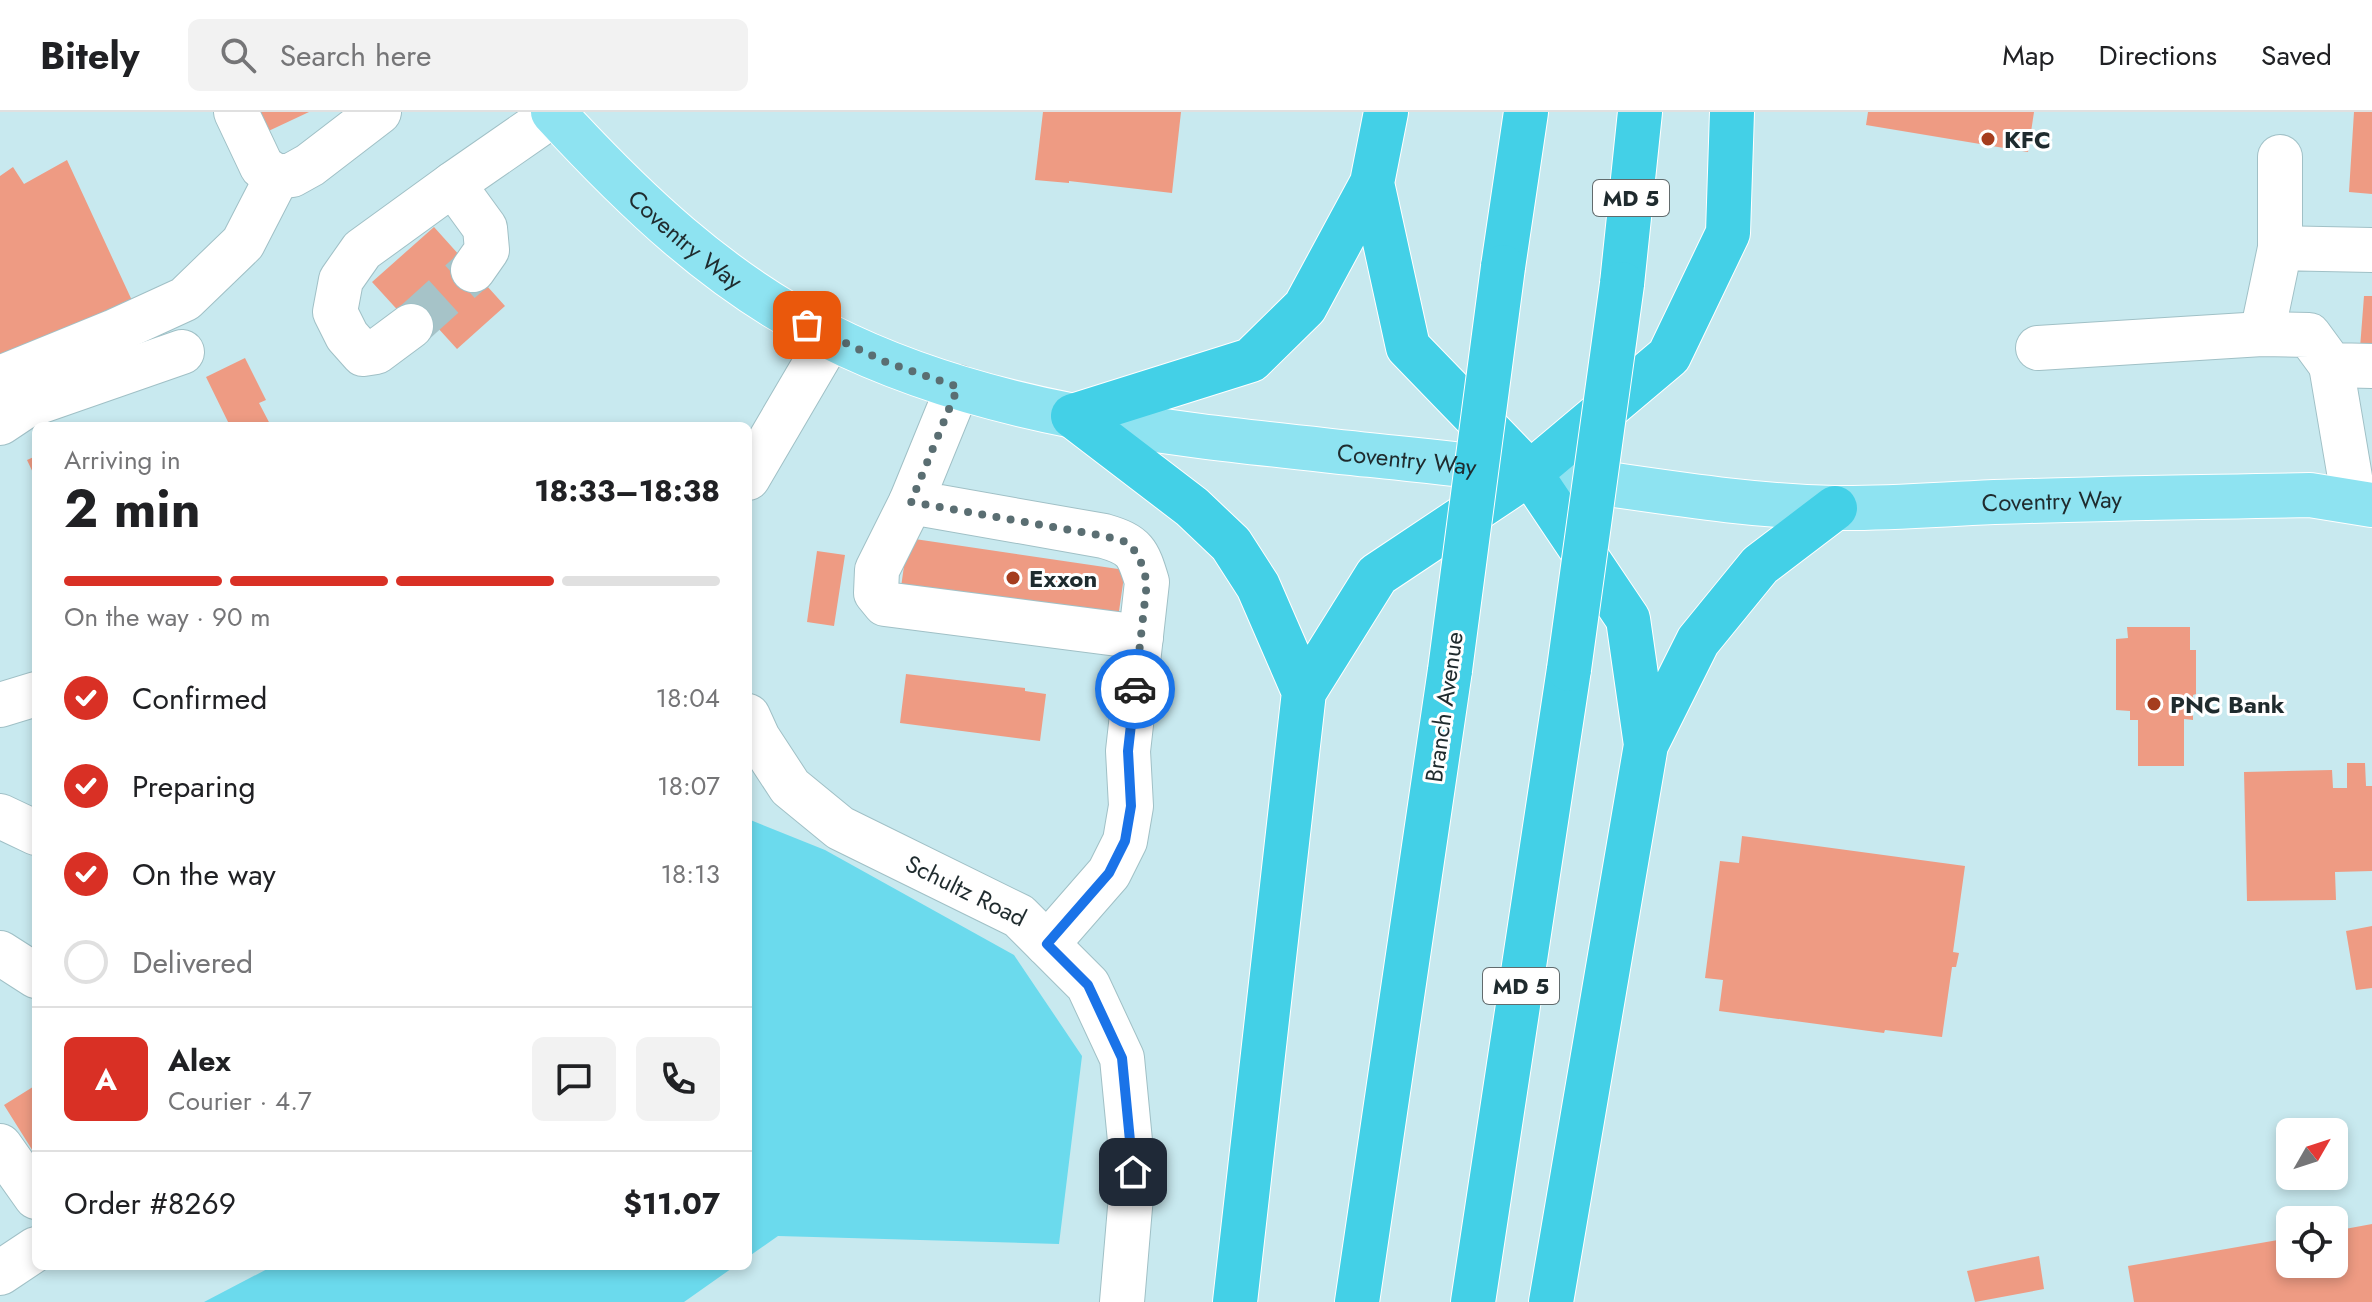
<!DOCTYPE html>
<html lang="en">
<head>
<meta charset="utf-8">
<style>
	:root { --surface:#fff; --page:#f2f2f2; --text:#202124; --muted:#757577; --line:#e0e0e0; --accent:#d93025 }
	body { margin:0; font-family:Jost,sans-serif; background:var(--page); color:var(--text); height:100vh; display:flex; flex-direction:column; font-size:30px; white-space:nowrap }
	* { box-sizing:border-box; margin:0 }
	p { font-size:26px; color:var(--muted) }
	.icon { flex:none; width:44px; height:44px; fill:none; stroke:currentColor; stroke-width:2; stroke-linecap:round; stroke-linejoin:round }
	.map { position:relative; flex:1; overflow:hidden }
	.sheet { position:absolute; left:32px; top:310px; width:720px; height:848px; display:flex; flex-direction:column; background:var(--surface); border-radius:12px; box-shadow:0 4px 12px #0003 }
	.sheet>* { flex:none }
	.needle { width:52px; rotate:51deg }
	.buttons { position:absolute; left:2276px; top:1006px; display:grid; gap:16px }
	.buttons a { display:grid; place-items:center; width:72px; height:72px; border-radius:12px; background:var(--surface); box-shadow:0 4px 12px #0003; font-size:40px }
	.pin { position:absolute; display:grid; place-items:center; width:68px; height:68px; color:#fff; margin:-34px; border-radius:16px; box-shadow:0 4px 12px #0006 }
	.courier { position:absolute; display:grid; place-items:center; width:80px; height:80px; margin:-40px; border:6px solid #1a73e8; border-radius:50%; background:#fff; color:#222; box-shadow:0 2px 10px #0007 }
	.summary em { font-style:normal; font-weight:700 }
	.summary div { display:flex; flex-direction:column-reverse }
	.summary { display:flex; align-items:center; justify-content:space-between; height:136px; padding:0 32px }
	h1 { font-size:52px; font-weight:700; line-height:60px }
	.bar { display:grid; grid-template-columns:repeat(4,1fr); gap:12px 8px; align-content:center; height:96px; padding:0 32px }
	.bar i { height:10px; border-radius:6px; background:var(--line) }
	.bar .active { background:var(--accent) }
	.bar p { grid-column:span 4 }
	.line { display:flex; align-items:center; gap:20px; padding:0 32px; border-top:2px solid var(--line) }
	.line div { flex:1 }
	.round { display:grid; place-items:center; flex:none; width:84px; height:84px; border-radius:12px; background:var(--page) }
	ol { padding:0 32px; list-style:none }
	li { display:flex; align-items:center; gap:24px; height:88px }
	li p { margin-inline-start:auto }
	li .icon { padding:8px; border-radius:50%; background:var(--accent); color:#fff; stroke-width:4 }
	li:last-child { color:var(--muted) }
	li i { width:44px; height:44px; border:4px solid var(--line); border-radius:50% }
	header { display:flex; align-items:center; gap:48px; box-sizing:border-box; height:112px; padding:0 40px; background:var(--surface); border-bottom:2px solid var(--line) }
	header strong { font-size:38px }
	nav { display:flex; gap:44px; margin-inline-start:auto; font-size:28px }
	.search { width:560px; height:72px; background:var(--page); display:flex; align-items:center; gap:20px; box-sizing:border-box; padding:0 28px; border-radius:12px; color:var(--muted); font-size:30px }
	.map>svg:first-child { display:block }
</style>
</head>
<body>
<header>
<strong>Bitely</strong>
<div class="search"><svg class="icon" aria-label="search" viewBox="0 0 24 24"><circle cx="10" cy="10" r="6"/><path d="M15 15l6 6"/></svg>Search here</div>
<nav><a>Map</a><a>Directions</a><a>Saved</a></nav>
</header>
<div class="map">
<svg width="2372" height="1190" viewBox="0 0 2372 1190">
	<rect width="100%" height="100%" fill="#c8e9ef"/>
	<!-- green -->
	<path fill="#6bdaed" d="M748,707L825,738L1014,843L1082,944L1059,1132L778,1124L748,1145Z
		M273,1154H735L684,1190H204Z"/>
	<!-- building -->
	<path fill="#ee9b83" d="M249,0H309L260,23Z
		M1043,0H1181L1172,81L1069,69V71L1035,68Z
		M1868,0H2034L2028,40L1866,13Z
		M2354,0H2372V82L2349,80Z
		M67,48L135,195L0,248V64L13,55L24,72Z
		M434,115L505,194L457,237L437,215L424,227L372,170Z
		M2364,184H2372V236H2360Z
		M245,246L266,288L259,291L271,314H230L206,265Z
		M36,344V367L27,348Z
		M908,426L1125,458L1118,506L901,475Z
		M817,439L845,443L834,514L807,510Z
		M2127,515H2190V538H2196V582L2193,583V608L2184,607V654H2138V608H2130V599L2116,598V527L2128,526Z
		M906,562L1025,576V579L1046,582L1040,629L900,611Z
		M2347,651H2365L2366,674H2372V759L2335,760L2336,788L2247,789L2244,660L2332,658L2333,676H2347Z
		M1742,724L1965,754L1953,840L1959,841L1956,855H1952L1942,925L1885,918L1884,921L1719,899L1723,868L1705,866L1720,749L1739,751Z
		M2372,814V876L2356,878L2346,819Z
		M36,973V1044L4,993Z
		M2372,1112V1190H2134L2128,1154L2290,1126V1152H2334V1119Z
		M2039,1144L2044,1177L1975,1190L1967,1159Z"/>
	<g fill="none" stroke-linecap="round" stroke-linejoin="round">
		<!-- minor-tunnel -->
		<path stroke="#a6c3c8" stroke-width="44" stroke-dasharray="44 22" stroke-linecap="butt" d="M411,214L473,158"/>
		<defs>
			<g id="minor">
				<path d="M236,0L262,55L277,65L292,63L310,53L379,0"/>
				<path d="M453,72L554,2"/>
				<path d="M2280,136V45"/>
				<path d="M411,214L376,240L363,242L347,224L335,200L341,168L362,138L453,72L485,116L487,138L473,158"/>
				<path d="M2262,222L2280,136L2372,138"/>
				<path d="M2038,236L2262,222L2309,223L2331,253L2372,254"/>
				<path d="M2331,253L2354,389"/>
				<path d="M0,266L113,220L185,187L243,131L277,65"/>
				<path d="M958,275L911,390L1104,424C1135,433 1138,440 1147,470L1128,639L1131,694L1125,729L1109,761L1047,832"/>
				<path d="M0,311L24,295L182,240"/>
				<path d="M748,366L830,226"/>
				<path d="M911,390L877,458L876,481L885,492L1141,525"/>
				<path d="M0,593L36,582"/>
				<path id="s1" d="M748,604L758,626L790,675L840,716L1019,804L1088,873L1122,946L1133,1060L1122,1190"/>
				<path d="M0,704L36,721"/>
				<path d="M0,841L36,864"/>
				<path d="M0,1034L36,1085"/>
				<path d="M0,1161L36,1137"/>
			</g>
			<g id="major">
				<path id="s2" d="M553,0C633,87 719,170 826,223C993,308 1186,323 1370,343C1435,350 1500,356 1565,366C1654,378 1743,394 1834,396C1899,397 1964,390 2029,389C2123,386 2216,385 2310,383L2372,393"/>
			</g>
			<path id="highway" d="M1372,71L1408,235L1530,361L1628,507L1646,633
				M1503,155L1526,0
				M1622,172L1640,0
				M1073,304L1251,248L1305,195L1372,71L1386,0
				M1073,304L1192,395L1231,432L1258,474L1304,580
				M1235,1190L1304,580L1377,463L1530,361L1669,244L1728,121L1732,0
				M1357,1190L1450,558
				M1473,1190L1569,557
				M1551,1190L1646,633L1698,529L1760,453L1835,396"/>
		</defs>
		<!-- minor casing -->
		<use href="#minor" stroke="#a0c0c6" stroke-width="46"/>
		<!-- major casing -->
		<use href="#major" stroke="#fff" stroke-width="46"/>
		<!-- highway casing -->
		<use href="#highway" stroke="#fff" stroke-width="46"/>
		<!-- minor -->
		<use href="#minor" stroke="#fff" stroke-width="44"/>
		<!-- major -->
		<use href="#major" stroke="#8ee3f1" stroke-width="44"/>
		<!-- highway -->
		<use href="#highway" stroke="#43d0e7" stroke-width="44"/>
		<defs>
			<path id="highway-bridge" d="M1569,557L1622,172
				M1450,558L1503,155"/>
		</defs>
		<!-- highway-bridge casing -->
		<use href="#highway-bridge" stroke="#fff" stroke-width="46" stroke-linecap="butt"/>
		<!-- highway-bridge -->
		<use href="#highway-bridge" stroke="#43d0e7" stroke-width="44"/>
	</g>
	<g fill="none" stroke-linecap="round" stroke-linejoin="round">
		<!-- done -->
		<path stroke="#5a6e72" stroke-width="8" stroke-dasharray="0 14.4" d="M807,213L886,250L958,275L911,390L1104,424L1127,430L1139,444L1147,470L1135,577"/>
		<!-- route -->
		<path stroke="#1a73e8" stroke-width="10" d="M1133,1060L1122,946L1088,873L1047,832L1109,761L1125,729L1131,694L1128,639L1135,577"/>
	</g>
	<!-- markers -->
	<g fill="#a53d1e" stroke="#fff" stroke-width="3">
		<circle cx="1988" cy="27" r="8"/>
		<circle cx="1013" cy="466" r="8"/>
		<circle cx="2154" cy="592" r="8"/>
	</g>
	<g text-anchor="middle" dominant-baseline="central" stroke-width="6" stroke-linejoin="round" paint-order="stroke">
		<!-- shield labels -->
		<g fill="#fff" stroke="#626b6d" stroke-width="2">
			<rect x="1593" y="68" width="76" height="36" rx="6"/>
			<rect x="1483" y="856" width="76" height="36" rx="6"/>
		</g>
		<g font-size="22" font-weight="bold" fill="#1f2b2e">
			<text x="1631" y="86">MD 5</text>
			<text x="1521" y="874">MD 5</text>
		</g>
		<!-- poi labels -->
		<g font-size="24" font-weight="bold" fill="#1f2b2e" stroke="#fff" text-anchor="start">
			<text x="2004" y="27">KFC</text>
			<text x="1029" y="466">Exxon</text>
			<text x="2170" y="592">PNC Bank</text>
		</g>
		<!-- street labels -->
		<g font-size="24" fill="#1f2b2e" stroke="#fff">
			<text stroke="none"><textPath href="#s2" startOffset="184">Coventry Way</textPath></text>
			<text stroke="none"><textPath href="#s2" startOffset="952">Coventry Way</textPath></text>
			<text stroke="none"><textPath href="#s2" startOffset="1600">Coventry Way</textPath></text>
			<text transform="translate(1444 595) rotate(-82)">Branch Avenue</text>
			<text stroke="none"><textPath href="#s1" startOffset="288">Schultz Road</textPath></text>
		</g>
	</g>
</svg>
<div class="buttons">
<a><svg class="needle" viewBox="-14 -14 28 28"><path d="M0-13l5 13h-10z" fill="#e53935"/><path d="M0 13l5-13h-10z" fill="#757577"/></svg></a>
<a><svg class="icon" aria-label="locate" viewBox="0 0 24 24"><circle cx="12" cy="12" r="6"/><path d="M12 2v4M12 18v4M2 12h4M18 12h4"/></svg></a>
</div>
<div class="pin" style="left:807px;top:213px;background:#ea580c"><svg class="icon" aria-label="bag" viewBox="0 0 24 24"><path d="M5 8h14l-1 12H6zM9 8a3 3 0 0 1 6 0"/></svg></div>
<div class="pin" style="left:1133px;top:1060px;background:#1f2937"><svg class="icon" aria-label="home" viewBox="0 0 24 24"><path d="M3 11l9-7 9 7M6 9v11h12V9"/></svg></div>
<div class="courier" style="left:1135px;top:577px"><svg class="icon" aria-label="car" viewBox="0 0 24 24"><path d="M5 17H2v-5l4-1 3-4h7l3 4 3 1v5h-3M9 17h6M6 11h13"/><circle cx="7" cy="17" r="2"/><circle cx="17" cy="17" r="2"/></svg></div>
<section class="sheet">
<div class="summary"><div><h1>2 min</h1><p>Arriving in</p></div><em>18:33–18:38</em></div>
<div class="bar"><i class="active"></i><i class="active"></i><i class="active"></i><i></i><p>On the way · 90 m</p></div>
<ol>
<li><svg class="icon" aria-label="check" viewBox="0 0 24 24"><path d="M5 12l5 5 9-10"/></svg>Confirmed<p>18:04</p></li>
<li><svg class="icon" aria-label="check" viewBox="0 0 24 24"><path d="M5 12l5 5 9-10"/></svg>Preparing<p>18:07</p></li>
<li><svg class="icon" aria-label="check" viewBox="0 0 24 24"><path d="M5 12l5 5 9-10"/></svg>On the way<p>18:13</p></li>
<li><i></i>Delivered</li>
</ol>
<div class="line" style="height:144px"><b class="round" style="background:var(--accent);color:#fff">A</b><div><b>Alex</b><p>Courier · 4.7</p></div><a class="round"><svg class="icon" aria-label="chat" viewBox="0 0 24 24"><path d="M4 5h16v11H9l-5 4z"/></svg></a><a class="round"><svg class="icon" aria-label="phone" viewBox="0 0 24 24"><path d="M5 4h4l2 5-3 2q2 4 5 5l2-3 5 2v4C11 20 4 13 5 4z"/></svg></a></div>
<div class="line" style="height:104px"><div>Order #8269</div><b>$11.07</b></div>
</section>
</div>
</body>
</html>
